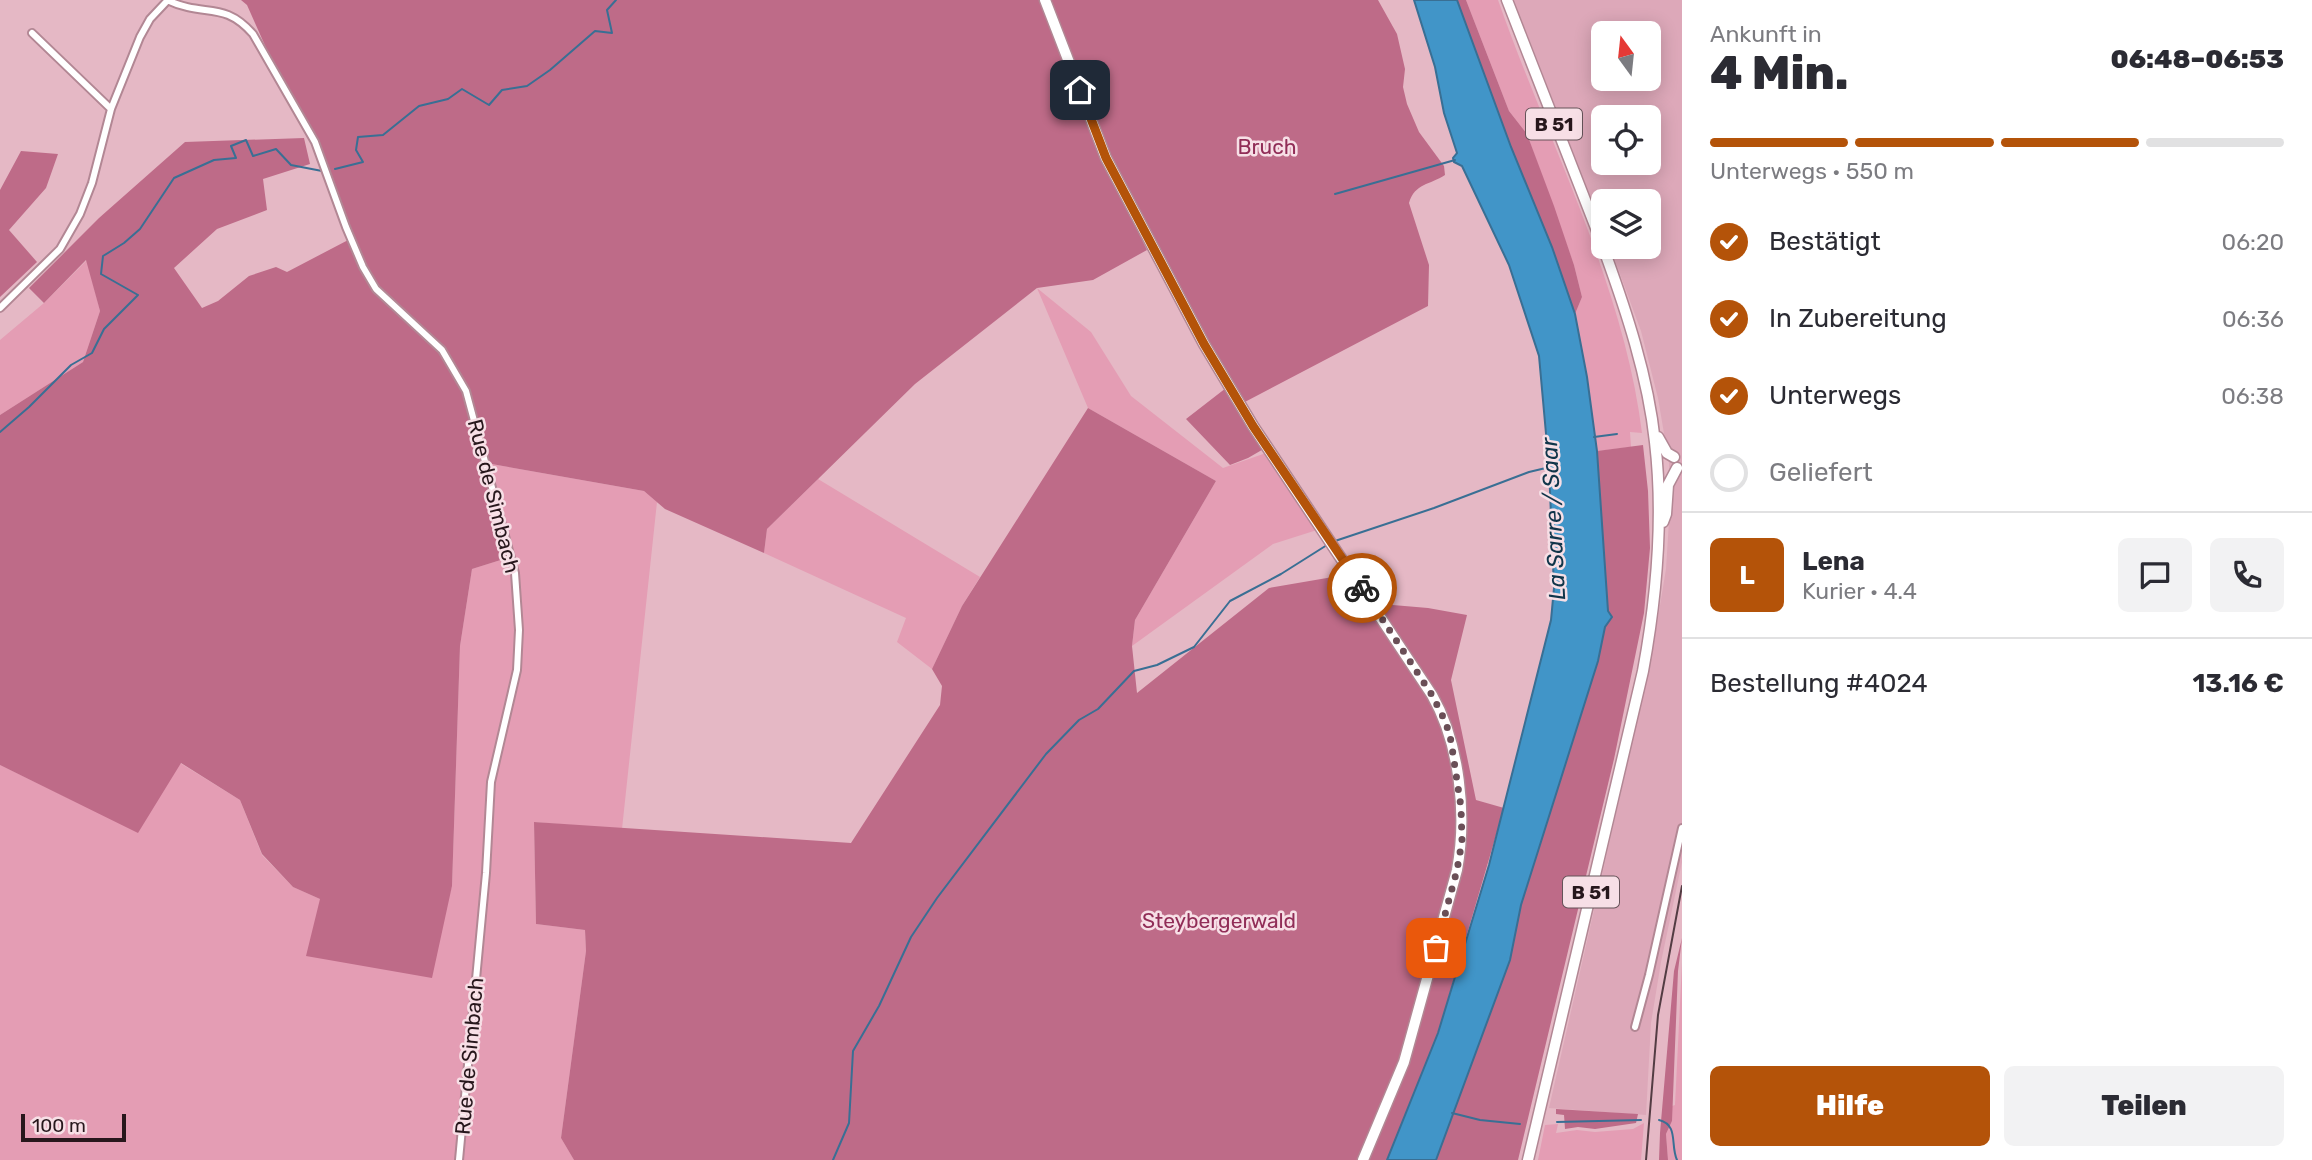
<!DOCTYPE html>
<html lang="de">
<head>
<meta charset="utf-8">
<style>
	:root { --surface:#fff; --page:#f2f2f3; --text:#2b2b33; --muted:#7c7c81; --line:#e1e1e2; --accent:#b45309 }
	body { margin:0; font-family:Rubik,sans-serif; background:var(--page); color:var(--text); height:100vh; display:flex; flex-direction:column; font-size:26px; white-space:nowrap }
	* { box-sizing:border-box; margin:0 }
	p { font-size:23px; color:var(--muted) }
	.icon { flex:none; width:38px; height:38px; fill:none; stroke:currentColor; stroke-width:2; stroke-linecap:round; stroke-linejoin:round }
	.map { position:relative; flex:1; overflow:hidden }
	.side { display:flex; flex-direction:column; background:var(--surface); width:630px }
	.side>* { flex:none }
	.needle { width:46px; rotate:345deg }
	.buttons { position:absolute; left:1591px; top:21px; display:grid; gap:14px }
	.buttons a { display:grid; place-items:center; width:70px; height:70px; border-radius:10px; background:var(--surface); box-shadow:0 4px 18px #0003; font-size:35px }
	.scale { position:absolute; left:21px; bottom:18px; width:105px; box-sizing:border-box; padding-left:7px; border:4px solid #27171c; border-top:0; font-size:19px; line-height:24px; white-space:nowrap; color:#27171c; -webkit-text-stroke:5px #f7dfe6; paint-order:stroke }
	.pin { position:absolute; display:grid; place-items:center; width:60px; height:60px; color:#fff; margin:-30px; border-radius:14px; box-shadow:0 4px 10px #0006 }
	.courier { position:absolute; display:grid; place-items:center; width:70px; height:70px; margin:-35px; border:5px solid #b45309; border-radius:50%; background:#fff; color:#222; box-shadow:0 2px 9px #0007 }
	.overview em { font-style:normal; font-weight:800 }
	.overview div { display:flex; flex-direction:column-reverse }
	.overview { display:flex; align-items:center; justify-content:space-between; height:119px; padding:0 28px }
	h1 { font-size:46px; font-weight:800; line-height:52px }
	.bar { display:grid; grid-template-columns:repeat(4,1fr); gap:10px 7px; align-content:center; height:84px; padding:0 28px }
	.bar i { height:9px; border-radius:5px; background:var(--line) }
	.bar .on { background:var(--accent) }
	.bar p { grid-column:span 4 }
	.line { display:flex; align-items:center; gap:18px; padding:0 28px; border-top:2px solid var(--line) }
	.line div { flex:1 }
	.round { display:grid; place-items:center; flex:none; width:74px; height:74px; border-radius:10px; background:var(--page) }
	ol { padding:0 28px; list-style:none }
	li { display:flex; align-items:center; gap:21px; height:77px }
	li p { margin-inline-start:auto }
	li .icon { padding:7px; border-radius:50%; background:var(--accent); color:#fff; stroke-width:4 }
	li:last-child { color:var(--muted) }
	li i { width:38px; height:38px; border:4px solid var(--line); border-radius:50% }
	.cta { display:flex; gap:14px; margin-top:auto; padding:14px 28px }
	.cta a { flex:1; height:80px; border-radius:10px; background:var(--accent); color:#fff; font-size:28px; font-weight:800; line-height:80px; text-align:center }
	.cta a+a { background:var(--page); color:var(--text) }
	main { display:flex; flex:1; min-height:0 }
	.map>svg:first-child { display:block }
</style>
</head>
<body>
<main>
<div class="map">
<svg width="1682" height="1160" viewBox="0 0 1682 1160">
	<rect width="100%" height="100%" fill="#e5b8c5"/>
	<!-- built -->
	<path fill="#dda8b9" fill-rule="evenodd" d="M1514,0H1682V862L1661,962L1651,1023L1646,1115L1549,1108L1628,761L1655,636L1666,569L1670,505L1669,463L1658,398L1641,331L1610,247H1648V201H1603V229ZM1603,33H1648V79H1603ZM1603,117H1648V163H1603Z"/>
	<!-- green -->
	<path fill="#e49db4" d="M1466,0H1498C1547,140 1624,285 1642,433L1630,432L1631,447L1597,451L1587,377L1575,314L1582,297L1574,265L1527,134L1509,111Z
		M87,260L100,311L83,362L0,415V340L44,303Z
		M1037,288L1091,332L1131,396L1223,468L1266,453L1317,530L1273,544L1132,646L1135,620L1216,481L1088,408Z
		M486,463L644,491L657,502L622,829L534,822L536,924L585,930L586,951L561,1138L574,1160H0V765L138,832L180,763L240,800L262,855L293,887L320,899L449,896L452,886L460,646L472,569L507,558Z
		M818,479L980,577L962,606L932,669L897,642L906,618L764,553L767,529Z
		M1682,963V1160H1668L1666,1134L1672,1121V1106L1675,1105Z
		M1644,1123L1641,1160H1538L1545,1125L1558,1124L1556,1133L1577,1130L1595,1132L1633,1129Z"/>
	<!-- forest -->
	<path fill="#be6b88" d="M241,0H1041L1103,159L1147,250L1093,280L1037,288L915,384L767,529L764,553L665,509L644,491L486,463L507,558L472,569L460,646L452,886L432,978L306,956L320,899L293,887L262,854L240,800L181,763L138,833L0,765V415L83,362L100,311L86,260L44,303L29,288L99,218L185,142L304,138L310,164L263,179L267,210L217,229L174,268L202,308L218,301L249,276L276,267L287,272L352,238L328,170L287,95L247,5Z
		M1050,0H1378L1397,34L1405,69L1403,87L1407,104L1419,132L1444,166L1445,175C1430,185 1415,183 1409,203L1429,265L1428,306L1241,404L1110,157Z
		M1457,0H1466L1509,111L1527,134L1554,206L1574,265L1582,297L1575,314L1552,247L1511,147Z
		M21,151L58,154L46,188L9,230L37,262L0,297V190Z
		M1226,388L1267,447L1248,458L1230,465L1186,419Z
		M1088,408L1216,481L1135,620L1132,646L1137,693L1269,588L1362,572L1381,604L1428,608L1467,615L1451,680L1476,800L1504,808L1438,1033L1387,1160H574L561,1138L586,951L585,930L536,924L534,822L851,843L940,705L942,686L932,669L962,606Z
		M1643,445L1648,491L1650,548L1644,613L1614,759L1518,1160H1436L1510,960L1521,905L1598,661L1605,627L1612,617L1608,612L1597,451Z
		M1682,938L1678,971L1672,1121L1666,1134L1668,1160H1659L1660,1133L1674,971Z
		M1556,1109L1638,1114L1636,1123L1595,1129L1578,1127L1565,1129L1564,1115L1556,1114Z"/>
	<!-- water -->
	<path fill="#4195c8" stroke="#396f94" stroke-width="2" d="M1414,0H1457L1511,147L1552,247L1575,314L1587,377L1597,451L1608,611L1612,617L1605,627L1598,661L1521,905L1510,960L1436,1160H1387L1438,1033L1489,865L1551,620L1554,588L1549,467L1539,356L1509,265L1462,166L1454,162L1453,158L1457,153L1444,113L1435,67Z"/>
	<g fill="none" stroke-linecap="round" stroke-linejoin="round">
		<!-- stream -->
		<path stroke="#396f94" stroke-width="2" d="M335,169L363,162L356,150L358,137L383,135L419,106L448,99L462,89L489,105L502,90L527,86L550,70L595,31L612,33L607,10L616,0
			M1335,194L1455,160
			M0,432L29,407L71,365L92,353L104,329L138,295L101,274L103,256L124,243L140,229L174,178L214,160L236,158L231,146L246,140L253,156L276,149L291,165L322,171
			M1594,437L1617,434
			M1335,541L1434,508L1529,472L1550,467
			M1452,1113L1480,1120L1520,1124
			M1659,1120C1679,1125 1670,1145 1677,1160
			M1557,1122L1641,1120
			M833,1160L849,1123L853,1051L879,1006L911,937L937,898L1046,754L1079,720L1098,709L1134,671L1157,665L1194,647L1230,601L1281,574L1327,545"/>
		<defs>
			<path id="street" d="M167,0C205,18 223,0 253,34L315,142L346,227L363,267L376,289L442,350L466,391L515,573L519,630L517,670L491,782L486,873L459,1160
				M32,33L111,109
				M0,308L60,249L80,214L92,183L111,109L140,37L150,19L167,1
				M1635,1027L1649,975L1682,828"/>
			<path id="primary" d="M1045,0L1106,158L1204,344L1253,426L1432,695C1460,744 1467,815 1457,870L1404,1062L1363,1160
				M1507,0L1603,246
				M1658,437L1667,453L1674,457
				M1663,522L1666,514L1668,485L1677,468
				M1528,1160L1643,671C1657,595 1664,519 1655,442C1648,376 1626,310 1603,247"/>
		</defs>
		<!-- street casing -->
		<use href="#street" stroke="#b28794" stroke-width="10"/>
		<!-- primary casing -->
		<use href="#primary" stroke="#b28794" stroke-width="13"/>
		<!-- street -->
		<use href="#street" stroke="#fff" stroke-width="6"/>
		<!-- primary -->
		<use href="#primary" stroke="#fff" stroke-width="10"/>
		<!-- rail -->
		<path stroke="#533c43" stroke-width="2" d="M1646,1160L1658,1015L1682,886"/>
	</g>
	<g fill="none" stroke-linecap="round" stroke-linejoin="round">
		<!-- done -->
		<path stroke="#6a4f57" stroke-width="7" stroke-dasharray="0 12.6" d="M1362,588L1432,695L1446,723L1451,741L1461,807L1462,841L1457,870L1436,948"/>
		<!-- route -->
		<path stroke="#b45309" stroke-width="9" d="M1080,90L1106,158L1204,344L1253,426L1362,588"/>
	</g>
	<g text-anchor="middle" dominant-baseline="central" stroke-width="5" stroke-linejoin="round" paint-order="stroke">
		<!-- shield labels -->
		<g fill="#f7dfe6" stroke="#655359" stroke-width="2">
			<rect x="1526" y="108.5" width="56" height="31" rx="5"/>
			<rect x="1563" y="876.5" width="56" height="31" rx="5"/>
		</g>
		<g font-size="19" font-weight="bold" fill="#27171c">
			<text x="1554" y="124">B 51</text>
			<text x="1591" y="892">B 51</text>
		</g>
		<!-- park labels -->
		<g font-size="21" fill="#912d57" stroke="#f7dfe6">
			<text x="1267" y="146">Bruch</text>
			<text x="1219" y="920">Steybergerwald</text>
		</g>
		<!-- street labels -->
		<g font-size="21" fill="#27171c" stroke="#f7dfe6">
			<text transform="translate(494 496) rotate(76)">Rue de Simbach</text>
			<text transform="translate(469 1056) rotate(-85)">Rue de Simbach</text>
		</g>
		<!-- water labels -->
		<g font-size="23" font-style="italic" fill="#10354a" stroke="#f7dfe6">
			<text transform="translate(1553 519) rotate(-93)">La Sarre / Saar</text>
		</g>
	</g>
</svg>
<div class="buttons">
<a><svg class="needle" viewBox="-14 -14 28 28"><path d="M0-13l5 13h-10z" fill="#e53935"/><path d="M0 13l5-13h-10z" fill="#7c7c81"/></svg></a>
<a><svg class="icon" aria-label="locate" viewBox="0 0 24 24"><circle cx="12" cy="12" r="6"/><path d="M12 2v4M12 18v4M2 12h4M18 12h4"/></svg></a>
<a><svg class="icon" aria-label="layers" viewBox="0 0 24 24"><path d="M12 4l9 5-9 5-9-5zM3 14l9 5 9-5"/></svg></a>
</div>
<div class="scale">100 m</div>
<div class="pin" style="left:1436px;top:948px;background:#ea580c"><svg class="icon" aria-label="bag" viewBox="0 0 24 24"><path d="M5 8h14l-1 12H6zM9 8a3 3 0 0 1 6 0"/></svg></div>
<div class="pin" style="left:1080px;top:90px;background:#1f2937"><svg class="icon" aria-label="home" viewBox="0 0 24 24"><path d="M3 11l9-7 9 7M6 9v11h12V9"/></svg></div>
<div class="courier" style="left:1362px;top:588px"><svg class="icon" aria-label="bike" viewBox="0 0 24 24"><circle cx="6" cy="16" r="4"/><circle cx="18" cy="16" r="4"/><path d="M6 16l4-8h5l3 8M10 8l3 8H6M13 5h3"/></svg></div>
</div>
<section class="side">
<div class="overview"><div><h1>4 Min.</h1><p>Ankunft in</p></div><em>06:48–06:53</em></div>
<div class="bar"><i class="on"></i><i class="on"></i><i class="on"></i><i></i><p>Unterwegs · 550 m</p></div>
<ol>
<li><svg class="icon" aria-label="check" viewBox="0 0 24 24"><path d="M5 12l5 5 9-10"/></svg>Bestätigt<p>06:20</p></li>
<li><svg class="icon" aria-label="check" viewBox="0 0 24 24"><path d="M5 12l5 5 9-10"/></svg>In Zubereitung<p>06:36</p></li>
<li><svg class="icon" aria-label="check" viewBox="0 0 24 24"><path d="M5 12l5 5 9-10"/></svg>Unterwegs<p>06:38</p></li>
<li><i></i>Geliefert</li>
</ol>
<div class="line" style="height:126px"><b class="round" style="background:var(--accent);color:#fff">L</b><div><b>Lena</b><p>Kurier · 4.4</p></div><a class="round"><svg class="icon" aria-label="chat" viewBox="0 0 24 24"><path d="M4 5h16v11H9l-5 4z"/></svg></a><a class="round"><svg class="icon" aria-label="phone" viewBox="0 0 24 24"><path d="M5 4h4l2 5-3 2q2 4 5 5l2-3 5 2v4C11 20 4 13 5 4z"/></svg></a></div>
<div class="line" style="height:91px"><div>Bestellung #4024</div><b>13.16 €</b></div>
<div class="cta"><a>Hilfe</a><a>Teilen</a></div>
</section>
</main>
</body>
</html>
